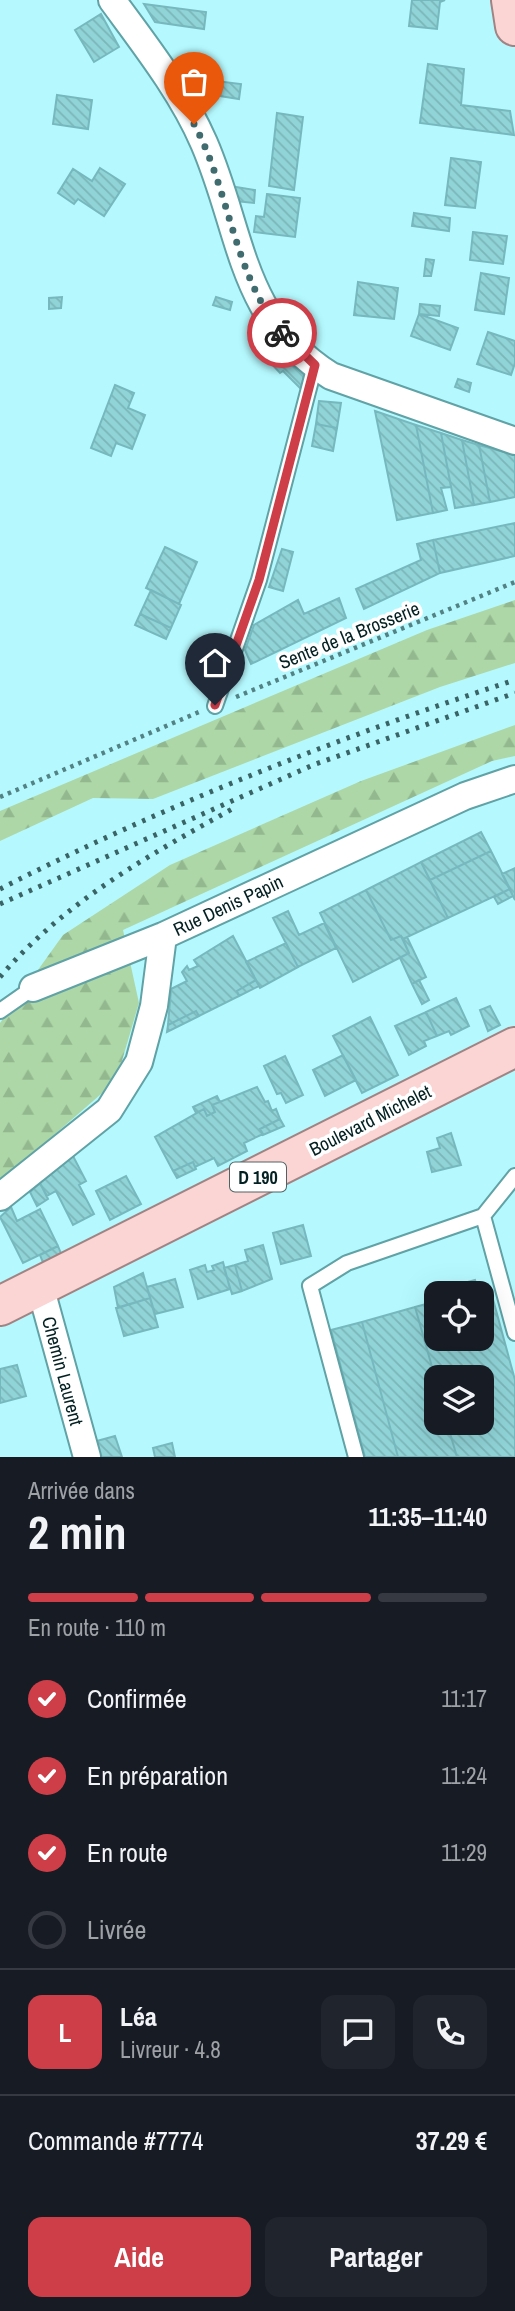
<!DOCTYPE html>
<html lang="fr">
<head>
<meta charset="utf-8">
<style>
	:root { --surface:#171b24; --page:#20242c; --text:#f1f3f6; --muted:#9ea1a6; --line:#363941; --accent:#ce3e48 }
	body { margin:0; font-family:"Archivo Narrow",sans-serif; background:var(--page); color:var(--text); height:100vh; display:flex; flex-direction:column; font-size:26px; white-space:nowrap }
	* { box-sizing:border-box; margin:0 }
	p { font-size:23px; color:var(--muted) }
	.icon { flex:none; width:38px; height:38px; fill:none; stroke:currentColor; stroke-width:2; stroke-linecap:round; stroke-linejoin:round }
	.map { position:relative; height:1457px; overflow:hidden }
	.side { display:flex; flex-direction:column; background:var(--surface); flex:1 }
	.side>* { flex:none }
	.controls { position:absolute; left:424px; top:1281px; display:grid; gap:14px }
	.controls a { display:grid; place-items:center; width:70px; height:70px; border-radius:14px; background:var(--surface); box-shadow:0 7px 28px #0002; font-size:35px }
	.pin { position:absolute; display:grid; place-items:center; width:60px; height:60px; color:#fff; margin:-72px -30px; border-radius:50% 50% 50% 0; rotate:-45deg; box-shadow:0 0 7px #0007 }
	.pin .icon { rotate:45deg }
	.courier { position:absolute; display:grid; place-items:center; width:70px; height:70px; margin:-35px; border:5px solid #ce3e48; border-radius:50%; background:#fff; color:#222; box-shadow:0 2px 9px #0007 }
	.overview em { font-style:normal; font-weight:800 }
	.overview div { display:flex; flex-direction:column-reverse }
	.overview { display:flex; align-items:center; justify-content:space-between; height:119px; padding:0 28px }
	h1 { font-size:46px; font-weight:800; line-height:52px }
	.bar { display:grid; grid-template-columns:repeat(4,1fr); gap:10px 7px; align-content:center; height:84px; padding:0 28px }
	.bar i { height:9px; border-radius:5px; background:var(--line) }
	.bar .active { background:var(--accent) }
	.bar p { grid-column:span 4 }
	.line { display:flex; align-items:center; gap:18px; padding:0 28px; border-top:2px solid var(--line) }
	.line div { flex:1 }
	.round { display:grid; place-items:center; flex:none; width:74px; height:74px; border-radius:14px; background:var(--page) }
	ol { padding:0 28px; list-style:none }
	li { display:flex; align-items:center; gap:21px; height:77px }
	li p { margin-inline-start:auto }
	li .icon { padding:7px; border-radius:50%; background:var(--accent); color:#fff; stroke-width:4 }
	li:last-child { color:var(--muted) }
	li i { width:38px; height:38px; border:4px solid var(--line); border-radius:50% }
	.action { display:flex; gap:14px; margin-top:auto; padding:14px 28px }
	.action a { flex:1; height:80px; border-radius:14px; background:var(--accent); color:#fff; font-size:28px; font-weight:800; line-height:80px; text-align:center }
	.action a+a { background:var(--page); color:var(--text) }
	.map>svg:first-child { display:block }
</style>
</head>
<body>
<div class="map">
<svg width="515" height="1457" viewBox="0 0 515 1457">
	<defs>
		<pattern id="forest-firs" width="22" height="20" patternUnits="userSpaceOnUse" patternTransform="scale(1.75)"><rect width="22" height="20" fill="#add7a6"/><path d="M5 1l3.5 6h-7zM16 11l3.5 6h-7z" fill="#93b88f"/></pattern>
		<pattern id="building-back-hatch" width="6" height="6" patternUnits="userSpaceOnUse" patternTransform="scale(1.75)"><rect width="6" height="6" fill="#90d4d8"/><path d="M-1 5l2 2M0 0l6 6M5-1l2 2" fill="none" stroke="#7bb6b9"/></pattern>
	</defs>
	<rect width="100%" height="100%" fill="#b5f9fe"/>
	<!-- forest -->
	<path fill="url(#forest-firs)" d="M515,600V663L440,687L153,799L93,798L0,841V811L427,630Z
		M515,725V756L492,761L123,930L139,1003L116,1081L0,1182V1023L63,935L170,865L361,781Z"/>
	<!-- building -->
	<path fill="url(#building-back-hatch)" stroke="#76b8bd" stroke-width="2" d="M412,0H445L440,2L437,29L409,26Z
		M144,4L206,12L204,29L155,22Z
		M101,14L119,47L94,62L75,30Z
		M428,64L464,69L461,105L510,111L514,135L420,123Z
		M216,81L241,84L239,99L213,95Z
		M57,95L92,100L88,129L53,124Z
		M277,113L303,117L294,190L269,186Z
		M451,158L481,162L475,208L445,205Z
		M100,168L125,184L104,216L78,199L74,204L58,193L73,169L92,181Z
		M230,186L255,190L254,203L235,201Z
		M267,194L300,198L295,237L254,232L256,216L264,217Z
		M414,213L450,218L449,231L412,226Z
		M473,232L507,236L503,264L470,260Z
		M426,259L434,260L431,276H424Z
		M481,273L509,278L504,314L475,310Z
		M358,282L398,288L394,319L354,315Z
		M62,297L61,308L49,309V298Z
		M216,297L232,302L230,310L213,305Z
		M420,304L440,306L439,316L419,314Z
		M419,314L458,328L450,350L411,336Z
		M488,332L515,341V363L511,375L477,364Z
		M269,336L304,375L301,389L283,371L280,373L256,347Z
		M458,379L471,383L469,392L455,387Z
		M115,385L134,393L128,408L145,415L132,449L116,443L111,456L91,448Z
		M319,401L341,403L337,428L316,424Z
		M375,411L416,425L433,513L397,520Z
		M316,424L337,428L333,451L312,446Z
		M416,425L441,433L451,487L441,488L447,510L433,513Z
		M441,433L462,440L474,505L455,508Z
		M462,440L479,445L490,502L474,505Z
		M479,445L515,455V497L490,502Z
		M515,523V556L440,573L433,540Z
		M433,540L440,573L364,609L356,589L421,560L417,544Z
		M165,547L197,562L179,604L146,588Z
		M282,549L293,552L283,591L269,587Z
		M151,590L181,605L171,628L140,614Z
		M339,598L346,618L251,664L245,650L254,625L298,600L304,614Z
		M140,614L171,628L166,639L135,625Z
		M481,832L491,851L430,880L421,862Z
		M491,851L510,889L448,918L430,880Z
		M421,862L448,918L403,939L401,936L391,940L366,890Z
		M515,868V900L502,874Z
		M510,889L513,896L498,904L494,897Z
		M366,890L391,940L401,936L409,953L353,982L320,913Z
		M288,911L299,935L324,923L336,948L298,967L273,918Z
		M233,936L256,980L237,991L239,996L199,1016L196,1011L168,1025L171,989L187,981L182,972L187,966L189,970L198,966L194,960Z
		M407,937L426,977L412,984L400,958L409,953L403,939Z
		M286,943L298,967L260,988L246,962Z
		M256,980L259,986L239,996L237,991Z
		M419,980L429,1000L422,1004L412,984Z
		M456,998L469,1026L451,1035L449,1031L437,1036L426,1012Z
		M490,1006L500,1025L488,1031L480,1010Z
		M196,1011L199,1016L167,1032L168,1025Z
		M426,1012L437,1036L424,1041L426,1046L409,1055L395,1026Z
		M370,1017L398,1075L362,1093L333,1036Z
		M343,1055L356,1080L325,1096L313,1070Z
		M285,1056L303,1095L286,1103L281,1093L277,1094L264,1066Z
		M257,1087L265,1102L268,1101L272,1111L276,1109L280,1119L260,1129L263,1134L244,1143L247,1151L218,1166L214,1158L195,1167L193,1162L173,1171L155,1137L204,1109L207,1116L215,1112L212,1105Z
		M217,1096L220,1102L212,1105L215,1112L207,1116L204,1109L196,1113L193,1107Z
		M280,1119L284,1126L263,1135L260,1129Z
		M451,1133L461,1165L432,1172L427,1152L440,1148L437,1138Z
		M73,1156L86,1181L79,1185L94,1214L73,1225L56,1191L47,1196L40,1183Z
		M193,1162L196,1169L177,1178L173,1171Z
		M126,1176L141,1204L110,1220L96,1191Z
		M40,1183L48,1199L37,1206L30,1192Z
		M11,1207L17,1221L40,1209L58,1246L23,1263L0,1217Z
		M303,1225L311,1256L281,1264L273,1233Z
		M263,1245L272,1279L242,1291L235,1265L248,1261L245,1250Z
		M58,1246L62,1256L44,1265L40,1255Z
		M223,1262L230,1289L198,1299L190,1270L205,1265L207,1272L214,1270L212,1266Z
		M235,1265L242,1291L232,1294L224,1268Z
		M143,1273L150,1298L118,1308L114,1287Z
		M175,1279L183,1307L155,1314L147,1287Z
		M475,1280L478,1290L489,1287L491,1292L436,1293V1307L432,1308L430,1303L434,1302L431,1292Z
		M491,1292L515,1380V1457H457L447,1423H481V1377H436V1381L415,1307L430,1303L432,1308L436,1307V1339H481V1295Z
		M150,1298L158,1327L124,1336L116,1308Z
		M415,1307L436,1381V1423H447L457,1457H398L362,1322Z
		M362,1322L398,1457H365L331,1330Z
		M17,1365L26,1396L0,1403V1369Z
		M115,1436L122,1457H90L86,1444Z
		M172,1443L175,1457H155L153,1448Z"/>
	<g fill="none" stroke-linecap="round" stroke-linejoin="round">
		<defs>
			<path id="lane" d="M215,706L259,580L315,365
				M0,1011L33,988
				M515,1176L483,1216L515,1333
				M356,1457L310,1286L347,1263L483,1216"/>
			<path id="street" d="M112,0C145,45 182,92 204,143C243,233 239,318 331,376L515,441
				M33,988L163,936L465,796L515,779
				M0,1197L109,1110L139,1062L154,1006L163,936
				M40,1286L87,1457"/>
			<path id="primary" d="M511,0L515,26
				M0,1306L515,1047"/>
		</defs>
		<!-- lane casing -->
		<use href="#lane" stroke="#60a2a6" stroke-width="18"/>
		<!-- street casing -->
		<use href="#street" stroke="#60a2a6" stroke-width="30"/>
		<!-- primary casing -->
		<use href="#primary" stroke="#a28383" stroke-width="42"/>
		<!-- path -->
		<path stroke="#538285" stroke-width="4.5" stroke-dasharray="3.5 5" stroke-linecap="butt" d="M236,697L515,582
			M0,797L199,712"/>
		<!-- lane -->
		<use href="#lane" stroke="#fff" stroke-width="14"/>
		<!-- street -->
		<use href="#street" stroke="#fff" stroke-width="26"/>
		<!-- primary -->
		<use href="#primary" stroke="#fad5d4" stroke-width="38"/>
		<!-- rail -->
		<path stroke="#3a6366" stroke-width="5" stroke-dasharray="3.5 7" stroke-linecap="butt" d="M0,889C162,806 342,736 515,680
			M0,904L313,765L515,693
			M0,977C64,902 149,855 234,808"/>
	</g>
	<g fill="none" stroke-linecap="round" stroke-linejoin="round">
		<!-- done -->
		<path stroke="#416c6f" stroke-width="7" stroke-dasharray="0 12.6" d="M194,124C230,190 233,274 282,333"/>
		<!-- route -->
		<path stroke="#ce3e48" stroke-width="9" d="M215,705L259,580L315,365L282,333"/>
	</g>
	<g text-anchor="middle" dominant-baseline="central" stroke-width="7" stroke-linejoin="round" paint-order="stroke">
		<!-- shield labels -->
		<rect fill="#fff" stroke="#4f6364" stroke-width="2" x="230" y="1162.5" width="56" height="29" rx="5"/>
		<g font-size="18" font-weight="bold" fill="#032022">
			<text x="258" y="1177">D 190</text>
		</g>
		<!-- street labels -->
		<g font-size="19" fill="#032022" stroke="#fff">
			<text transform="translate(349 635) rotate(-22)">Sente de la Brosserie</text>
			<text transform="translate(228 905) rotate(-25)">Rue Denis Papin</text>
			<text transform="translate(370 1120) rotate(-27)">Boulevard Michelet</text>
			<text transform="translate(63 1371) rotate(75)">Chemin Laurent</text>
		</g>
	</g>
</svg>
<div class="controls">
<a><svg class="icon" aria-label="locate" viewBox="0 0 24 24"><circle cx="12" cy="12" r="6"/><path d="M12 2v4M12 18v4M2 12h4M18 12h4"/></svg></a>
<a><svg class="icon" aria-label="layers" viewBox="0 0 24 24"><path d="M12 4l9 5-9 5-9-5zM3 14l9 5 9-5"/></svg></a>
</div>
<div class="pin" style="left:194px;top:124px;background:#ea580c"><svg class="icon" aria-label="bag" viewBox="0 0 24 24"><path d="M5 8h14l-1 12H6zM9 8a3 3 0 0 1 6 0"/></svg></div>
<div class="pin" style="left:215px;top:705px;background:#1f2937"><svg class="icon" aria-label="home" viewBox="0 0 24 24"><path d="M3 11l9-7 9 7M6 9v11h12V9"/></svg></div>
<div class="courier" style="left:282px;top:333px"><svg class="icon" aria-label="bike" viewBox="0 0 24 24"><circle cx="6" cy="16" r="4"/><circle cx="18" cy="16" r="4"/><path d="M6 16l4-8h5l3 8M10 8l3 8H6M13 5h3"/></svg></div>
</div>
<section class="side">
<div class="overview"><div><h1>2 min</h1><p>Arrivée dans</p></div><em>11:35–11:40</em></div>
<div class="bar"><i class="active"></i><i class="active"></i><i class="active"></i><i></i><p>En route · 110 m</p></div>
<ol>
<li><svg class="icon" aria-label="check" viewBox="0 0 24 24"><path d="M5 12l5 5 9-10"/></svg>Confirmée<p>11:17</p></li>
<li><svg class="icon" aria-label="check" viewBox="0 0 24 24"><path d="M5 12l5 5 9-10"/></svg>En préparation<p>11:24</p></li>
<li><svg class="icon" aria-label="check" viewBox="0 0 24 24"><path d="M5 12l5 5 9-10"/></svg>En route<p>11:29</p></li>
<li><i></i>Livrée</li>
</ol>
<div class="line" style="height:126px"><b class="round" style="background:var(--accent);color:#fff">L</b><div><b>Léa</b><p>Livreur · 4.8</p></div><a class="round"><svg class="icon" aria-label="chat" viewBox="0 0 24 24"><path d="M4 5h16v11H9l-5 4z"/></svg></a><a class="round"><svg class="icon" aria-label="phone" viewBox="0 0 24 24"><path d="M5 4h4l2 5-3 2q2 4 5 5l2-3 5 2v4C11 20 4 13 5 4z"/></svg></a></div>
<div class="line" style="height:91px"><div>Commande #7774</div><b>37.29 €</b></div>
<div class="action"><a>Aide</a><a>Partager</a></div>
</section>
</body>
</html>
